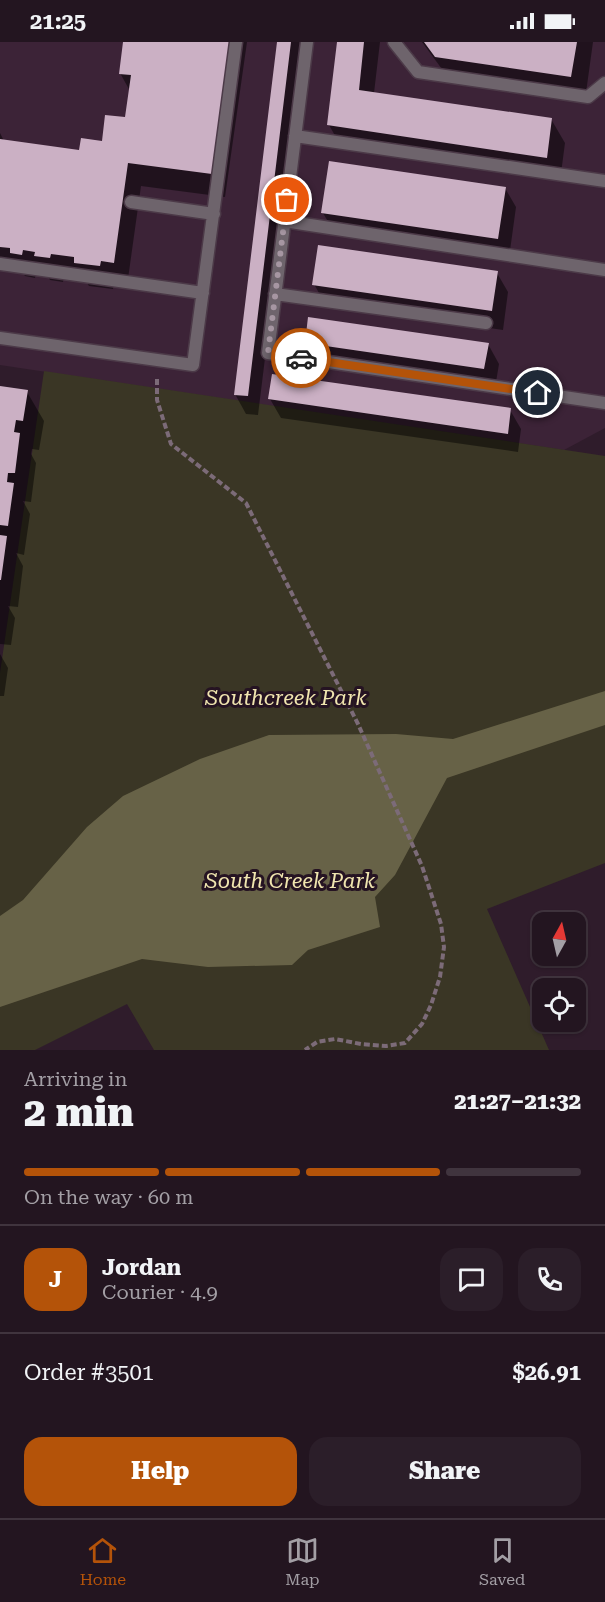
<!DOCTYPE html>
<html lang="en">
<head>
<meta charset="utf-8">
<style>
	:root { --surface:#231520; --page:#2b1e29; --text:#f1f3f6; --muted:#a39fa5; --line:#40343e; --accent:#b45309 }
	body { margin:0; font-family:"Roboto Serif",serif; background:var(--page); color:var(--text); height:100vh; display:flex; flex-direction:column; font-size:22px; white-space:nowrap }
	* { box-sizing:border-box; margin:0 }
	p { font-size:20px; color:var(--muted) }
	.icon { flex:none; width:33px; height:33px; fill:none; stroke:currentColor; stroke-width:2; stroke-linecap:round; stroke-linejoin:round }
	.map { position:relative; height:1008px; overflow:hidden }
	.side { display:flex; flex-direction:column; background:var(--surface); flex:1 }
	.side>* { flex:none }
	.needle { width:39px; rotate:8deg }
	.fabs { position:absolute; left:532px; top:870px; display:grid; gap:12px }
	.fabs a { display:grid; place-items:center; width:54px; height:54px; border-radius:12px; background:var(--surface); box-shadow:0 2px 4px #0004,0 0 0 2px var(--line); font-size:30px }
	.pin { position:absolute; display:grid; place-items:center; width:51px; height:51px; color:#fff; margin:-26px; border:3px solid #fff; border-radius:50%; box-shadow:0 2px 6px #0007 }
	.courier { position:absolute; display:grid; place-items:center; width:60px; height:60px; margin:-30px; border:4px solid #b45309; border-radius:50%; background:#fff; color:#222; box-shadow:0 2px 8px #0007 }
	.head em { font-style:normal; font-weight:800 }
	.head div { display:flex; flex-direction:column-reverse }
	.head { display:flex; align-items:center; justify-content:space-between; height:102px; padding:0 24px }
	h1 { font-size:39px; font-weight:800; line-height:45px }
	.bar { display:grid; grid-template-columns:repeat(4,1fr); gap:9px 6px; align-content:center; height:72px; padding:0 24px }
	.bar i { height:8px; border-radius:4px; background:var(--line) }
	.bar .active { background:var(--accent) }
	.bar p { grid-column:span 4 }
	.line { display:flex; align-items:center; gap:15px; padding:0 24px; border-top:2px solid var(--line) }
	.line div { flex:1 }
	.round { display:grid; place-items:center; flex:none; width:63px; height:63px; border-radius:18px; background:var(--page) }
	.cta { display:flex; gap:12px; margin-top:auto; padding:12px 24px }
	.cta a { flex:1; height:69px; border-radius:18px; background:var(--accent); color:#fff; font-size:24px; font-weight:800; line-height:69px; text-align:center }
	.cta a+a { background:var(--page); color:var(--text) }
	.status { display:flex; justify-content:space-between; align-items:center; height:42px; padding:0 30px; background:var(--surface); direction:ltr }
	.status svg { height:16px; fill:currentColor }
	.tab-bar { display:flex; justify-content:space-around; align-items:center; height:84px; border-top:2px solid var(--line); background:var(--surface); font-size:16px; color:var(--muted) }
	.tab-bar a { display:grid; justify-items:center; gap:3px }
	.tab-bar .active { color:var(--accent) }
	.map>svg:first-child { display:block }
</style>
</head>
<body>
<div class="status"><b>21:25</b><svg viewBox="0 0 49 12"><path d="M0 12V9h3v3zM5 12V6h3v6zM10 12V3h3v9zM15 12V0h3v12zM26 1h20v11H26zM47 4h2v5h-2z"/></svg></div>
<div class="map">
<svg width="605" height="1008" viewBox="0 0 605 1008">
	<rect width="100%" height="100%" fill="#2f1c2b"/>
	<!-- built -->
	<path fill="#3c2337" d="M0,0H605V386L564,408L0,323Z"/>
	<!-- green -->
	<path fill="#3a3625" d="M44,329L605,414V821L487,867L549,1008H154L127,962L35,1008H0V631Z"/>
	<!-- water -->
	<path fill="#676247" d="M605,649V683L447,736L395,833L375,855L380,885L308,908L292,923L208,925L142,917L0,965V874L23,858L87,785L123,754L200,717L269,693L396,692L453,697Z"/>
	<!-- shadow -->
	<path fill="#0007" d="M125,0H247L225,155L141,144L127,244L114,242L113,247L89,244L85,238L64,235L63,240L50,238L47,233L36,231L35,236L25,234L22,229L0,226V91L4,99L81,109L103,101L127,77L130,49L120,31Z
		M278,0H304L258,373L246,372L235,352Z
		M338,0H380L374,51L551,77L565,101L560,139L342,106L329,83Z
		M422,0H593L585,58L450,38Z
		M505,146L516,165L509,216L334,190L323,171Z
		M497,231L508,250L503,288L325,262L314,242Z
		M306,300L488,302L499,322L495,346L317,320Z
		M0,346L27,350L44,379L39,408L32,407L31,412L36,421L31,460L23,459L30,472L24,513L16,511L23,524L18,565L8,564L15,576L11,603L0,602Z
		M270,357L510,368L521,387L518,410L281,376Z
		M0,612L8,626L4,654H0Z"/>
	<!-- building -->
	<path fill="#cbb0c4" d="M123,0H230L212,132L128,121L114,221L101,219L100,224L74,221V215L51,212L50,216L34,214L35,210L23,208L22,213L10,211V206L0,205V97L79,108L81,96L102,99L105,73L125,75L131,33L119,32Z
		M277,0H291L248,354L234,353Z
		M337,0H364L359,48L552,76L547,116L327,83Z
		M424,0H577L571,35L435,15Z
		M329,119L506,145L498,197L321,171Z
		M318,203L498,229L492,269L312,243Z
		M308,275L489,301L484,327L305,301Z
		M272,332L511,366L508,392L268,357Z
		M0,344L28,348L23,379L16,378L14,390L20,391L15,431H8L7,440L14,441L8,484L0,483Z
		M0,493L7,494L1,538H0Z"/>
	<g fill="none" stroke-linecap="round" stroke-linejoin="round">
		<defs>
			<path id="lane" d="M307,0L268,311L605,361
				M394,0L418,30L588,55L605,41
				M295,94L605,139
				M131,160L214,172
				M284,179L605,228
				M0,222L203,251
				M275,252L486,281
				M0,296L193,323L236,0"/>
		</defs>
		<!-- lane casing -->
		<use href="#lane" stroke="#4c3a48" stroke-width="15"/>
		<!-- path -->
		<path stroke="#7c6b78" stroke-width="4" stroke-dasharray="6 3" stroke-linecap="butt" d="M157,337V358L171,402L246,461L358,682L422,824L441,882L444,905L440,935L431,963L422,982L405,1001L386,1004L361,1002L335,997L317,1000L305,1008"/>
		<!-- lane -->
		<use href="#lane" stroke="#6e646c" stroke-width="12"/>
	</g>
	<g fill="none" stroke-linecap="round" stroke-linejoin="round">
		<!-- done -->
		<path stroke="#a696a2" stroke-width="6" stroke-dasharray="0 10.8" d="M287,158L268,311L301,316"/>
		<!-- route -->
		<path stroke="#b45309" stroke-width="8" d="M301,316L538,351"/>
	</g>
	<g text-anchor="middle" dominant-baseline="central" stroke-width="6" stroke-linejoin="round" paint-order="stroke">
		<!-- park labels -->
		<g font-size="21" font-style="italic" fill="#f0e5af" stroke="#251322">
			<text x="286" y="656">Southcreek Park</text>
			<text x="290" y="839">South Creek Park</text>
		</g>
	</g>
</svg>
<div class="fabs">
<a><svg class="needle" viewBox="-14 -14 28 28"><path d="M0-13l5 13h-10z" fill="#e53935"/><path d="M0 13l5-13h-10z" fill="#a39fa5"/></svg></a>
<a><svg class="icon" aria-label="locate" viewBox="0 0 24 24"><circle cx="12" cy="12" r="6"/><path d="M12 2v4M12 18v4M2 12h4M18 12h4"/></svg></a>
</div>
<div class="pin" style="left:287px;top:158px;background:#ea580c"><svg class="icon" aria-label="bag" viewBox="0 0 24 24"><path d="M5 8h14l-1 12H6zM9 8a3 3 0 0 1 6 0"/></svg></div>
<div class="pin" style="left:538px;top:351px;background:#1f2937"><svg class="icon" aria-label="home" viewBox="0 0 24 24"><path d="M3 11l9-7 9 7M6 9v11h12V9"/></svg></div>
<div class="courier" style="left:301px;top:316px"><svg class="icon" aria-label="car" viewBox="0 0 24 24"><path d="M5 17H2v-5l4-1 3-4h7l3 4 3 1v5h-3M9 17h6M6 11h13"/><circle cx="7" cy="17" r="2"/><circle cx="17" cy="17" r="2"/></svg></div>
</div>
<section class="side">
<div class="head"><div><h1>2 min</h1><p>Arriving in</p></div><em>21:27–21:32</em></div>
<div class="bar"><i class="active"></i><i class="active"></i><i class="active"></i><i></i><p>On the way · 60 m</p></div>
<div class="line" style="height:108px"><b class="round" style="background:var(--accent);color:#fff">J</b><div><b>Jordan</b><p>Courier · 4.9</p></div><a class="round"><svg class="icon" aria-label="chat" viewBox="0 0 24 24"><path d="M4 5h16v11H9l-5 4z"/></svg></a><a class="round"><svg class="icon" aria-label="phone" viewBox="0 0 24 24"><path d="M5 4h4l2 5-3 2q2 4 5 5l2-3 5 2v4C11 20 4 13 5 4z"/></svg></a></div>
<div class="line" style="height:78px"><div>Order #3501</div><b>$26.91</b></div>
<div class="cta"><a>Help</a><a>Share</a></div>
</section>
<nav class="tab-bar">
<a class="active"><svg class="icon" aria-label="home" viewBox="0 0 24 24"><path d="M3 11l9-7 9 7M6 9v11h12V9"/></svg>Home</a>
<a><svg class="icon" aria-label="map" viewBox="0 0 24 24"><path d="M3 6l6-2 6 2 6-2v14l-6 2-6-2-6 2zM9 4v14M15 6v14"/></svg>Map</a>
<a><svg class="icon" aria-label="saved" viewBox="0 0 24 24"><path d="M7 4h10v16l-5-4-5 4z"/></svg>Saved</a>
</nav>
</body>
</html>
